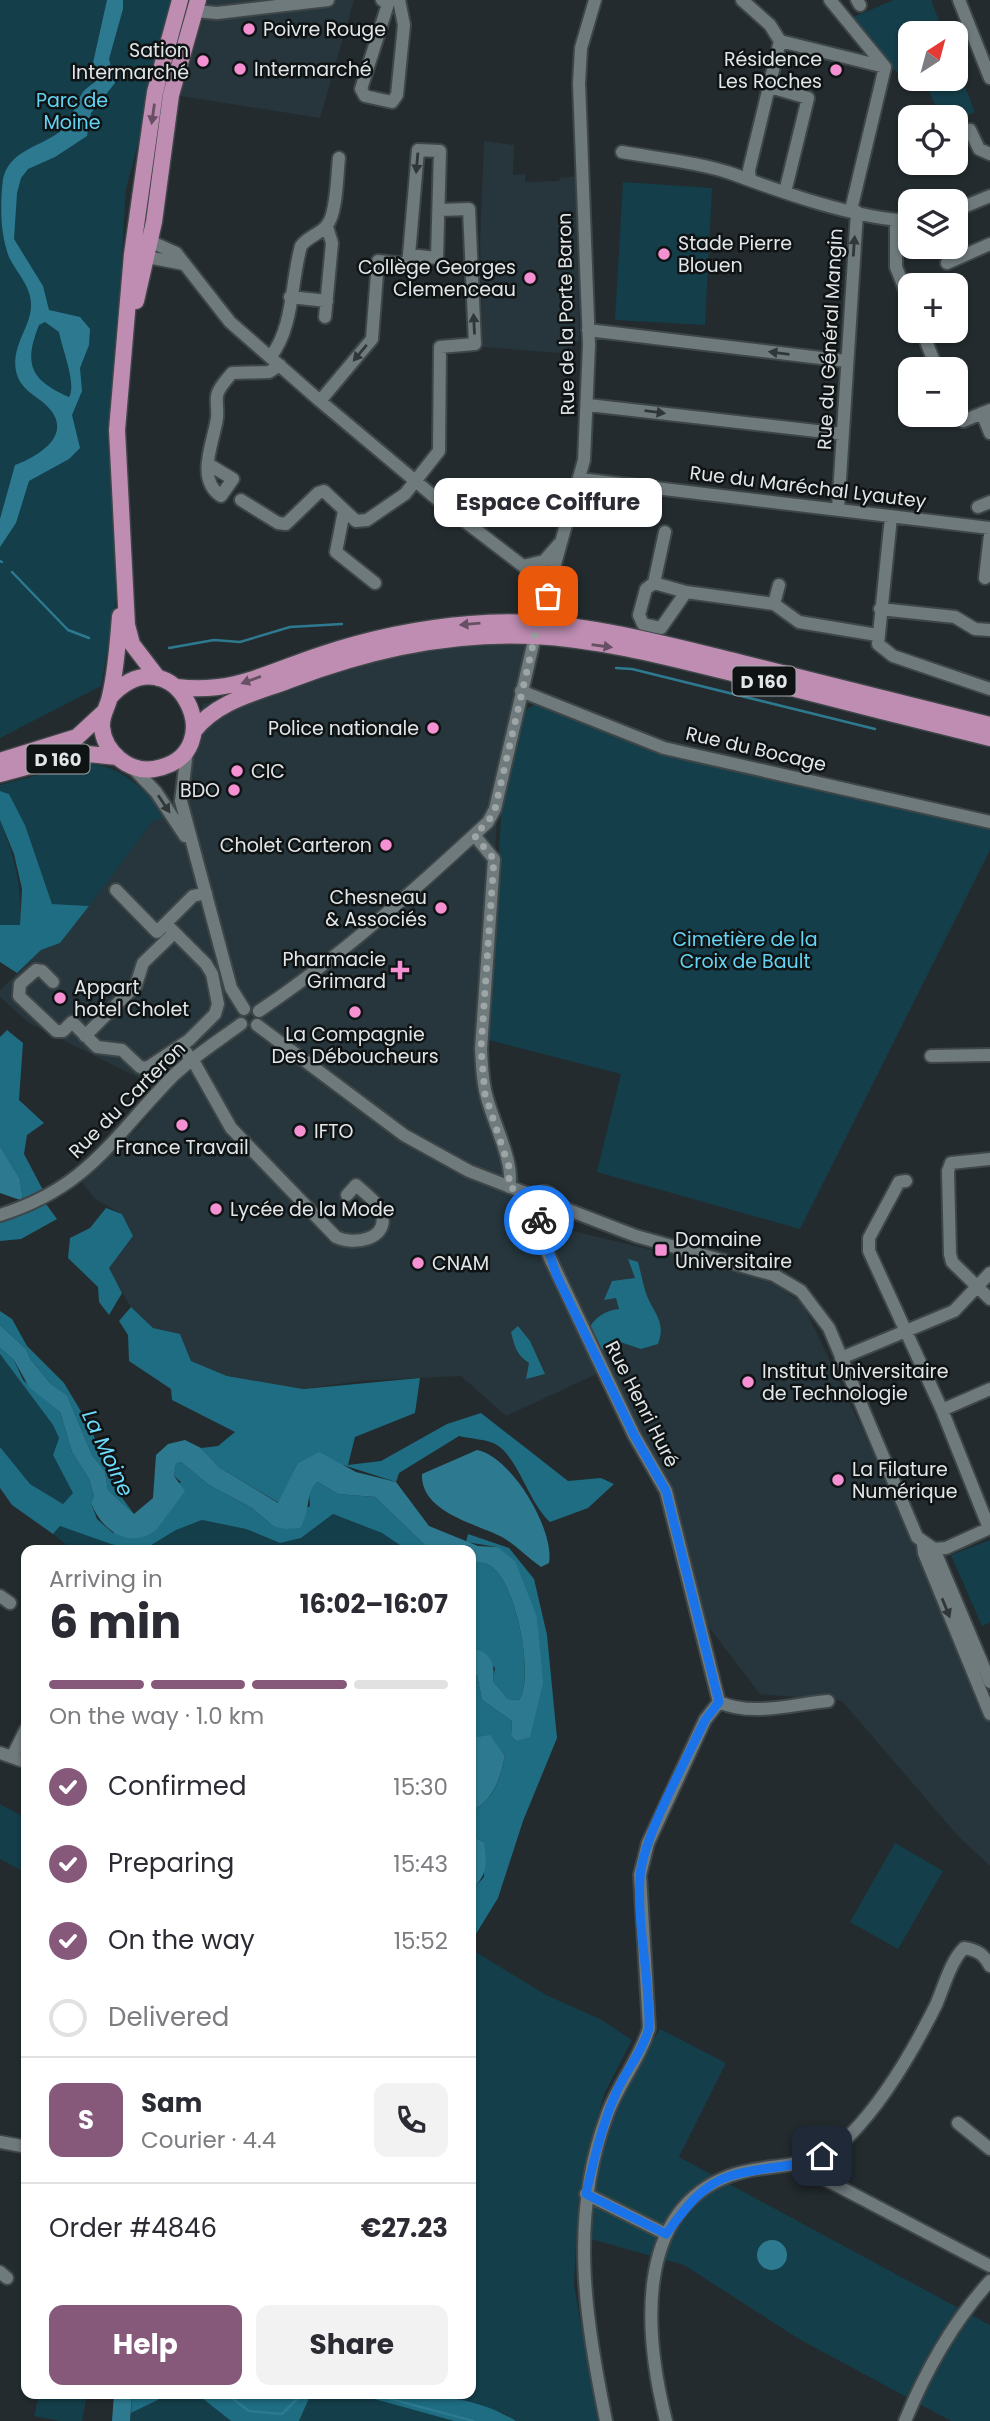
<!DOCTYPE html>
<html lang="en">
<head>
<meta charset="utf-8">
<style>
	:root { --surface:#fff; --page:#f2f2f3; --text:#2b2b33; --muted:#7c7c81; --line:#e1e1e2; --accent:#86597b }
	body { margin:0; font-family:Poppins,sans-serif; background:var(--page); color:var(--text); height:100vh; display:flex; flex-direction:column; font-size:26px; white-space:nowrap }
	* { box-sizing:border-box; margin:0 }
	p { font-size:23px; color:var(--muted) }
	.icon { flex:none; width:38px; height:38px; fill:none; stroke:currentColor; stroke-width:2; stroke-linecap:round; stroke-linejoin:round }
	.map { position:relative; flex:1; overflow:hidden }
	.drawer { position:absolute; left:21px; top:1545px; width:455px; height:854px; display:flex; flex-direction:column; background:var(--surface); border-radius:14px; box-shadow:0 2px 5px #0004 }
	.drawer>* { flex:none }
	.needle { width:46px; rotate:36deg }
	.tools { position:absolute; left:898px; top:21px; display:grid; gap:14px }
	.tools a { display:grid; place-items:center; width:70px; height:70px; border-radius:14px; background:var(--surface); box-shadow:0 2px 5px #0004; font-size:35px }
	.pin { position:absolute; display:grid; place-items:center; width:60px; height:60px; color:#fff; margin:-30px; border-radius:14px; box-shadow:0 4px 10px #0006 }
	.courier { position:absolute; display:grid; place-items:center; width:70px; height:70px; margin:-35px; border:5px solid #1a73e8; border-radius:50%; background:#fff; color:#222; box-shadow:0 2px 9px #0007 }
	.bubble { position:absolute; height:49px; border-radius:14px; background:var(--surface); box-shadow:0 2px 5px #0004; font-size:23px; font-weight:700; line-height:49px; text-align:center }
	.overview em { font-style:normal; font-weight:700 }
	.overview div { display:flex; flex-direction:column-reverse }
	.overview { display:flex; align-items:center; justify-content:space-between; height:119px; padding:0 28px }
	h1 { font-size:46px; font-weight:700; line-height:52px }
	.bar { display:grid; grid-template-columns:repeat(4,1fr); gap:10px 7px; align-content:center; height:84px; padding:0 28px }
	.bar i { height:9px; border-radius:5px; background:var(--line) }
	.bar .on { background:var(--accent) }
	.bar p { grid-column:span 4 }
	.line { display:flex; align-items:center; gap:18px; padding:0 28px; border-top:2px solid var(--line) }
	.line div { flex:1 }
	.round { display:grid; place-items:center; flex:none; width:74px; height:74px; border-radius:14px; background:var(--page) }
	ol { padding:0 28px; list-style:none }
	li { display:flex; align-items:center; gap:21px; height:77px }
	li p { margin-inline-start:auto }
	li .icon { padding:7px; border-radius:50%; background:var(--accent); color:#fff; stroke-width:4 }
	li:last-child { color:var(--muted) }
	li i { width:38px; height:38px; border:4px solid var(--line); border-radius:50% }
	.button { display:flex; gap:14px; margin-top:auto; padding:14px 28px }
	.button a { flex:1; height:80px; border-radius:14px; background:var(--accent); color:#fff; font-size:28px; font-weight:700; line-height:80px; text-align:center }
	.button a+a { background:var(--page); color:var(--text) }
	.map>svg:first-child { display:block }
</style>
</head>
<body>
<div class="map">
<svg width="990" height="2421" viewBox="0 0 990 2421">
	<rect width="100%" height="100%" fill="#232b2e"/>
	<!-- built -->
	<path fill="#26363c" d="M180,0H354L320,118L155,92Z
		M484,141L514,145L513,175L525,174V182L559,181L560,178L578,176L579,341L573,342L572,354L483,347L480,242Z
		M538,630L497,813L487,1030L491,1093L521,1185L518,1208L564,1229L732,1269L776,1285L803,1304L990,1699V1866L958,1836L842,1701L760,1694L686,1597L680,1535L599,1373L506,1416L461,1376L360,1381L303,1389L227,1376L191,1361L180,1334L153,1328L131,1307L108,1269L133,1236L122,1214L95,1199L82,1182L139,1127L167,1092L29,1023L0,997V990L41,950L60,943L152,822L179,809L203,704L226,698L276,677Z"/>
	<!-- green -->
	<path fill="#143e4a" d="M0,0H176L126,189L112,417L116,600L101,686L0,738Z
		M894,0H931L944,33H910V71L900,73L892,69L853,17Z
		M956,64L975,112L956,119L940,117L924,79H956Z
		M623,182L712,188L705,325L615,320Z
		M536,703L663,754L990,826V850L800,1229L597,1172L621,1074L489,1040L502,797L522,713Z
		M84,763C121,765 144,788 166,816L152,822L89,906L52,904L25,825L9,794L0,791V785Z
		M0,820C15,859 22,883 20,925H0Z
		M0,1354L53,1425L59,1438L53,1455L74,1493L63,1504L30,1484L0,1447Z
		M333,1514L382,1533L407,1550H143L176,1530L202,1520L246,1529L280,1543L301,1538Z
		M60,1526L134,1550H73L53,1534Z
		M990,1540V1622L982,1626L951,1555Z
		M0,1804L26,1818V1873L0,1859Z
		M895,1843L943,1871L898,1949L850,1922Z
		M471,1949L546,1995L602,2020L632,2040L605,2092L588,2149L578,2203L574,2285L598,2421H516L503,2413L438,2394H471Z
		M660,2029L726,2063L679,2157L990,2325V2421H951L799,2339L684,2265L587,2238C594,2185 605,2128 629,2081C638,2063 650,2046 660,2029Z
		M39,2394H87L82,2421H60L34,2416Z
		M170,2394H197L231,2421H130L131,2413Z
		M311,2394H356L454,2421H299Z"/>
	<!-- forest -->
	<path fill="#1e6d83" d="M0,791L9,794L25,825L52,904L89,906L60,943L41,950L17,973L0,962V925H20L22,889L14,854L0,820Z
		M7,1030L23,1043L19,1100L44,1123L27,1135L24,1154L44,1192L23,1201L20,1179L0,1146V1037Z
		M46,1204L57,1219L21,1239L0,1241V1218Z
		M106,1208L122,1214L133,1236L109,1268L122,1293L109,1315L99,1302L98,1287L68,1258L70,1238L90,1228Z
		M628,1259L638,1262C641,1273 643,1285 647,1296C655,1315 666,1322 658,1344L641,1349L617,1341L607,1349L597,1350L588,1331C593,1318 606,1310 619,1309L616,1298L604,1300L612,1281L635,1278Z
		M131,1307L153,1328L180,1334L191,1361L227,1376L303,1389L420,1378L415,1413L355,1437L348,1465L381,1461L447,1424L481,1413L568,1481L601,1478L614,1484L588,1508L550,1522C529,1503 518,1458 497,1445C488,1439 470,1439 459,1436L399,1473L396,1482L343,1465L297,1464L279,1503L219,1467L201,1448L218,1446L235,1432L172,1400L171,1389L129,1361L128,1335L119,1321Z
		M0,1311L12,1319L27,1346L64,1383L88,1423L120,1495L134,1514L108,1490L105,1471L92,1455L67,1395L50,1383L31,1360L26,1349L0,1325Z
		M518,1326L530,1341L545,1374L526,1379L529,1363C516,1354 515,1347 511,1332Z
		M0,1348L14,1360L23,1380L60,1412L72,1452L89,1479L94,1496L91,1503L97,1519L113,1533L181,1482L174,1476L176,1464L181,1462L209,1485L252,1508L273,1526L310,1506C309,1495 308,1487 318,1482L338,1494L375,1497L430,1550H407L382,1533L333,1514L301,1538L280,1543L246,1529L202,1520L176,1530L143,1550L111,1544L60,1526L53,1534L12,1505L0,1488V1447L30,1484L63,1504L73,1493L53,1455L59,1438L53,1425L0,1354Z
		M468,1534L509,1548L534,1579L547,1635L557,1738L523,1821L498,1898L471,1942V1891L484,1877V1842L471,1836V1811C494,1801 500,1779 505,1756L490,1736L471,1738L476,1691L471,1685L477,1675L482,1700L512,1721L511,1736L516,1741L538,1636L537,1617L497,1547L466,1542Z
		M471,1563C475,1563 483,1562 487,1564C516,1575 535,1679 519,1700L508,1699L493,1681L495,1668L475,1648H471Z
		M132,2394H170L131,2413Z
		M197,2394H311L299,2421H231Z
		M356,2394C410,2394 468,2391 516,2421H454Z"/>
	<!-- water -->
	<path fill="#2d7a90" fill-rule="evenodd" d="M107,0H123V9L109,59L115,83L91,113L87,136L55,157L28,169L21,178L17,193L14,239L43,286L49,310L80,317L90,329L89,345L80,368L82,391L72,415L80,448L69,459L29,481L16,523L0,547V519L15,465C39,456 75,434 47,406C35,394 20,390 16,371C11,345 32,326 31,304C31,286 16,272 9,257C0,234 0,204 3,179C9,151 39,147 58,133C73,122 73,106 83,92C86,88 91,85 95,82L93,63ZM45,322L59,332C62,348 77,385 69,397C31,380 23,365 39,325Z
		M0,1146L20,1179L23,1201L0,1193Z
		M0,1325L26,1349L31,1360L50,1383L67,1395L92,1455L105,1471L108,1490L134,1514L153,1498L156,1455L168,1444L185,1440L201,1448L219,1467L278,1503L297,1464L319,1452L356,1472L396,1482L429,1526L478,1546L497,1547L515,1561L537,1617L543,1683L530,1737L516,1741L511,1736L512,1721L482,1700L477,1675L471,1685V1648C490,1651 496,1664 493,1681L508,1699L519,1700C535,1679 516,1575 487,1564C483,1562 475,1563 471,1563V1550H430L375,1497L338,1494L318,1482C305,1489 311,1513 300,1528L285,1529L273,1526L252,1508L209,1485L181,1462L176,1464L174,1476L185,1491C182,1495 159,1527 156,1530C128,1551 101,1529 91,1503L94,1496L89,1479L72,1452L60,1412L29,1387L14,1360L0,1348Z
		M477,1450C511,1456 555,1530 549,1563L541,1567C528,1558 516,1545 502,1537C477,1524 420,1512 422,1474Z
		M490,1735L505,1756C500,1778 494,1801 471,1811V1738Z
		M471,1836L484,1842C487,1866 488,1873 471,1891Z
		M757 2255a15 15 0 1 1 30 0a15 15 0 1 1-30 0Z
		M114,2394H132L130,2421H112Z"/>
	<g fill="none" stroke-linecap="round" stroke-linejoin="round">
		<!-- stream -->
		<path stroke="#2d7a90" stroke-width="2.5" d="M0,561L2,562
			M12,572L68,630L89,638
			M169,648L214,640L240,642L290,627L342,624
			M616,668L632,669L875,729
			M226,2394L249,2411L282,2414L302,2394
			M372,2394L473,2421"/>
		<defs>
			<path id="minor" d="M382,0L388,4L361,89L365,96L392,102L397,95L404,25L399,0
				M742,0L770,25L780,41L749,170L750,180
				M830,0L885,67L851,210
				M857,0L860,5
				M959,0L990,78
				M195,11L217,13L328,0
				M780,41L885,67
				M770,87L808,98L785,192
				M956,130H970L979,149L990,154
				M622,152C655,158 703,163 733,174C784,193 854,218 910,221
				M956,210L990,196
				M896,220V267L910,302
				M141,242L156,244L176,253L230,322L320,401L450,510L523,566L553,580
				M137,255L184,264
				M947,263L990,244
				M290,297L327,301
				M325,317L332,243L327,227
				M588,330L846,361
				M922,331L937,369
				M271,356C294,327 291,280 301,246C308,236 321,234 327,225C337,214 337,174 339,158
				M320,401L372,339L378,261L408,264L409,255L418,150L440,151L437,258L409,255
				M588,405L843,434
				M982,413L990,433
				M956,415L963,421L990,410
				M208,464L233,479L221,496C195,479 214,441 217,418C218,411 216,403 217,396C218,388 227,379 232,373L269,372L280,365
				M580,479L990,528
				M241,500L278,523L286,524L318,493L324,491L356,521L367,520L405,494L439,451L440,347L475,344L469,209L439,210
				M978,507L990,502
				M838,510L857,212
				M344,511L336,552L375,583
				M891,517L878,644L893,656L990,689
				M523,566L544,561L559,544
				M985,578L990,535
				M654,583L665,532
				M686,592L661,628L643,624L639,615L646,589L654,583L686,592L774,604L799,622L877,635
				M774,604L779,585
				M880,609L955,617L975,629L990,630
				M521,691L664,748L990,822
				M187,751L181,801L231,988L244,1009
				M132,767L156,792L185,836
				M474,835L494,859L481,1049C482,1065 482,1082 487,1098C493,1122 515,1164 509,1187
				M116,890L157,932L193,896L206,893
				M53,982L42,971L36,970L20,984L19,996L56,1031H63L72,1022L97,1047L122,1050L140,1067L147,1068L189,1040L215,1014L218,1004L212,974L206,964L166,924
				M259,1011C341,956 416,889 488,822L495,809L535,636L584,460L589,345L579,83L581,48L595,0
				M257,1025L404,1135L469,1171L536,1197
				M85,1036L136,985L143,963L174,933
				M181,1046L195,1064L231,1128L336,1237C354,1246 388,1239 382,1215C378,1202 366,1194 356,1185L347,1195
				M931,1056L990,1055
				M990,1159L951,1163L948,1171L950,1254L952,1262L990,1299
				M906,1181L899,1182L869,1238V1251L942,1410L989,1528
				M535 1201a9 9 0 1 1 18 0a9 9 0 1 1-18 0Z
				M553,1204L636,1236L774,1275L801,1291L829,1328L917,1537L934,1549L990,1682
				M541,1210L539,1228L548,1254L634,1435L666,1491L719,1702
				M0,1215C89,1187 112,1138 173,1076C194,1056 218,1041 241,1024
				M841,1358L954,1311L990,1273
				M942,1410L990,1389
				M923,1544L924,1553L990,1714
				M934,1549L946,1548L990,1528
				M0,1596L10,1603
				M719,1702C752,1717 793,1704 828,1701
				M0,1753L26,1762
				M13,1755L26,1729
				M958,2123L990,2149
				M0,2142L22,2146
				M807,2162L817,2175L990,2266
				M586,2194L666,2234
				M0,2272L7,2278
				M606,2421C585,2317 569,2217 607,2115C618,2084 640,2059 649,2028L640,1875L648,1843L705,1720L719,1702
				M666,2421C646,2341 631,2213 729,2176C775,2159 811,2176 851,2134C886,2098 914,2049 936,2005C944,1987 950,1962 964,1948C977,1950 984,1954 990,1966
				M905,2421C926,2370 953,2322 990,2281"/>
			<path id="major" d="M136,301L154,222L171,95L198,0
				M158,678L132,644L127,625L117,430L132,254L155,92L180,0
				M177,687C234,694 268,672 320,655C368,639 420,628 470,624C562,615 654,641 742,663C825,684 907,704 990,725
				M110,697C174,628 237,755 154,769C129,773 104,752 102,727C101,715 108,707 110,696C116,671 118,642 120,616
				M194,731C217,701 256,693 290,680C368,650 451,632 534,636C607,640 678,660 748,677C829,698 909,718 990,738
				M0,761L77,737L103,713
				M0,774L78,753L117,757"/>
		</defs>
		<!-- minor casing -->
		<use href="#minor" stroke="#3f4648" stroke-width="16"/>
		<!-- major casing -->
		<use href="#major" stroke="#3f4648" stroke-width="19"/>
		<!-- minor -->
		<use href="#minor" stroke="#6f7a7d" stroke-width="12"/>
		<!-- major -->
		<use href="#major" stroke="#bf8db2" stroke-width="16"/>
	</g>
	<!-- one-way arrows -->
	<defs><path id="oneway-solid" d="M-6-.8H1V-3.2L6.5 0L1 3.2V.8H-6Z" transform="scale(1.75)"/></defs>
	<g fill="#675063">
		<use href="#oneway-solid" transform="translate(153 114) rotate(98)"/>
		<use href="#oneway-solid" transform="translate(470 624) rotate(175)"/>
		<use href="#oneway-solid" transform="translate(602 646) rotate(8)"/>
		<use href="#oneway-solid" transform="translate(251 680) rotate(160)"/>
	</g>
	<g fill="#313739">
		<use href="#oneway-solid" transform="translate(417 163) rotate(95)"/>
		<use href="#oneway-solid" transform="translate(854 246) rotate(-86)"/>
		<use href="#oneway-solid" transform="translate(474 324) rotate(-93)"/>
		<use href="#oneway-solid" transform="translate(360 353) rotate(130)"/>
		<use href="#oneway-solid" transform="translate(779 353) rotate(-173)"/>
		<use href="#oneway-solid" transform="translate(655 412) rotate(7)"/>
		<use href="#oneway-solid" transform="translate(164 804) rotate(56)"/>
		<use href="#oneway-solid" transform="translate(946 1608) rotate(68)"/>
	</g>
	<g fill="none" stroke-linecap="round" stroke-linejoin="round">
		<!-- done -->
		<path stroke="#9ea5a7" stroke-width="7" stroke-dasharray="0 12.6" d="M539,1220L541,1210L536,1206V1197L509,1187V1167L485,1094L481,1049L494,859L474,835L488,822L495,809L535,636L548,596"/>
		<!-- route -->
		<path stroke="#1a73e8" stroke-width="9" d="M539,1220L556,1274L634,1435L666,1491L719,1702L705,1720C687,1759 642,1838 640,1878C637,1928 650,1978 649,2028C642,2053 626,2070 616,2093C602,2125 594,2159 586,2194L666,2234C683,2211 701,2185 730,2176C761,2166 792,2169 822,2156"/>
	</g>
	<!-- markers -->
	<g fill="#f591d3" stroke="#0f1314" stroke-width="2.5">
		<circle cx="249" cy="29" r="7"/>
		<circle cx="203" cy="61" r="7"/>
		<circle cx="240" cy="69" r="7"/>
		<circle cx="836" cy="70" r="7"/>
		<circle cx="664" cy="254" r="7"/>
		<circle cx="530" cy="278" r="7"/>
		<circle cx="433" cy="728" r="7"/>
		<circle cx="237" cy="771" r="7"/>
		<circle cx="234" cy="790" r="7"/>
		<circle cx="386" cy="845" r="7"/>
		<circle cx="441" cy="908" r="7"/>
		<path d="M396.5 959.5h7v7h7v7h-7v7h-7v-7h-7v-7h7z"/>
		<circle cx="60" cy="998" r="7"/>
		<circle cx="355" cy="1012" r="7"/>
		<circle cx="182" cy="1125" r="7"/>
		<circle cx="300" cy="1131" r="7"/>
		<circle cx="216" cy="1209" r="7"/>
		<rect x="654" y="1243" width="14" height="14" rx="3.5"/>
		<circle cx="418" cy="1263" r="7"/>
		<circle cx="748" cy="1382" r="7"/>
		<circle cx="838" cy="1480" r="7"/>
	</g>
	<g text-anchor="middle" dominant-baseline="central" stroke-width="5" stroke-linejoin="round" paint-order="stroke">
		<!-- shield labels -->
		<g fill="#0f1314" stroke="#a2a7a8" stroke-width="2">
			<rect x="732.5" y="666.5" width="63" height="29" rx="5"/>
			<rect x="26.5" y="744.5" width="63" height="29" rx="5"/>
		</g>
		<g font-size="18" font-weight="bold" fill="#e1e6e8">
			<text x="764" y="681">D 160</text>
			<text x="58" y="759">D 160</text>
		</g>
		<!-- poi labels -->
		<g font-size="19" fill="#e1e6e8" stroke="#0f1314" text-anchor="start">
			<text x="263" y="29">Poivre Rouge</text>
			<text x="189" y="50" text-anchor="end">Sation<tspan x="189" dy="22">Intermarché</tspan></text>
			<text x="822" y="59" text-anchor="end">Résidence<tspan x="822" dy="22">Les Roches</tspan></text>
			<text x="254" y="69">Intermarché</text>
			<text x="678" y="243">Stade Pierre<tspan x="678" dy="22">Blouen</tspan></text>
			<text x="516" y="267" text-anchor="end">Collège Georges<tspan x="516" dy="22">Clemenceau</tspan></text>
			<text x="419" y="728" text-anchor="end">Police nationale</text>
			<text x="251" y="771">CIC</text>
			<text x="220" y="790" text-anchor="end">BDO</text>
			<text x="372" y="845" text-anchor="end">Cholet Carteron</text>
			<text x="427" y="897" text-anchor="end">Chesneau<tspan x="427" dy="22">&amp; Associés</tspan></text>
			<text x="386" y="959" text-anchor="end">Pharmacie<tspan x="386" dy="22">Grimard</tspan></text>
			<text x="74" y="987">Appart<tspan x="74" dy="22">hotel Cholet</tspan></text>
			<text x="355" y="1034" text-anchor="middle">La Compagnie<tspan x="355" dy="22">Des Déboucheurs</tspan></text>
			<text x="314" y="1131">IFTO</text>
			<text x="182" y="1147" text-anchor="middle">France Travail</text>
			<text x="230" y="1209">Lycée de la Mode</text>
			<text x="675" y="1239">Domaine<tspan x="675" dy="22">Universitaire</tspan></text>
			<text x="432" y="1263">CNAM</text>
			<text x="762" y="1371">Institut Universitaire<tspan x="762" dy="22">de Technologie</tspan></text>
			<text x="852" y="1469">La Filature<tspan x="852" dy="22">Numérique</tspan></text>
		</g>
		<!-- park labels -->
		<g font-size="19" fill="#64d3f4" stroke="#0f1314">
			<text x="72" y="100">Parc de<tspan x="72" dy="22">Moine</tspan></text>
			<text x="745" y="939">Cimetière de la<tspan x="745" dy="22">Croix de Bault</tspan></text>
		</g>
		<!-- street labels -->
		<g font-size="19" fill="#e1e6e8" stroke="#0f1314">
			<text transform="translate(566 314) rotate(-91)">Rue de la Porte Baron</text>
			<text transform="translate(830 339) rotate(-87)">Rue du Général Mangin</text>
			<text transform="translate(808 487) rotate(7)">Rue du Maréchal Lyautey</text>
			<text transform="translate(756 749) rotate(13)">Rue du Bocage</text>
			<text transform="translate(127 1100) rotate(-45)">Rue du Carteron</text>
			<text transform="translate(642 1404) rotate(63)">Rue Henri Huré</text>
		</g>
		<!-- water labels -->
		<g font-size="21" font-style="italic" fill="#6ddcfd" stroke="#0f1314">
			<text transform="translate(108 1453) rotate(65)">La Moine</text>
		</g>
	</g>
</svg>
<div class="tools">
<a><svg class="needle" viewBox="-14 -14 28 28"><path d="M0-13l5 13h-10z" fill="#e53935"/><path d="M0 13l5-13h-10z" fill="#7c7c81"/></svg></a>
<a><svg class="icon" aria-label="locate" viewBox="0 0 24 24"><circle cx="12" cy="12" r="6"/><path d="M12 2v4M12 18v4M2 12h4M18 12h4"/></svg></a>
<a><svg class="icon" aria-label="layers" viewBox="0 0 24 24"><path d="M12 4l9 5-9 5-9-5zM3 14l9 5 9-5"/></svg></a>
<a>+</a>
<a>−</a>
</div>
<div class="pin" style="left:548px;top:596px;background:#ea580c"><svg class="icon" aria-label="bag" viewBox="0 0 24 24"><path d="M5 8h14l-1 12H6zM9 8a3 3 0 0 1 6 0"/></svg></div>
<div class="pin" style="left:822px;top:2156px;background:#1f2937"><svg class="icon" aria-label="home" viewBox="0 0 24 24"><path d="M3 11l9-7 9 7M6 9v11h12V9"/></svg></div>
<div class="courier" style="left:539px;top:1220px"><svg class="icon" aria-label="bike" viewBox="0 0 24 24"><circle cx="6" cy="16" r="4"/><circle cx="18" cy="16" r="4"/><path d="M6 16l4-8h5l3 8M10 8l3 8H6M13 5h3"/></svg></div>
<div class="bubble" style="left:434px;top:478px;width:228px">Espace Coiffure</div>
<section class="drawer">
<div class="overview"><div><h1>6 min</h1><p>Arriving in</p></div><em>16:02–16:07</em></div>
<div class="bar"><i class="on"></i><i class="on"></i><i class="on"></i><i></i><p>On the way · 1.0 km</p></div>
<ol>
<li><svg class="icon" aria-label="check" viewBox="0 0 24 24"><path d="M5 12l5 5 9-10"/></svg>Confirmed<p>15:30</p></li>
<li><svg class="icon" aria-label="check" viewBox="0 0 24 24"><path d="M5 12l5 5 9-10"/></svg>Preparing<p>15:43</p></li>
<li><svg class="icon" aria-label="check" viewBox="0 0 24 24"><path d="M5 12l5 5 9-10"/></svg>On the way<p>15:52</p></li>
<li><i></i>Delivered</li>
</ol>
<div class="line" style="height:126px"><b class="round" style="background:var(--accent);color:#fff">S</b><div><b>Sam</b><p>Courier · 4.4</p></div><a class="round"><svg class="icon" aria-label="phone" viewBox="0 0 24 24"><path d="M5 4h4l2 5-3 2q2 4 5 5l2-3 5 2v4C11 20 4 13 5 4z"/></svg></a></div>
<div class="line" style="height:91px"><div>Order #4846</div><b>€27.23</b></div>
<div class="button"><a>Help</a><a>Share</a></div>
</section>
</div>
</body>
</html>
